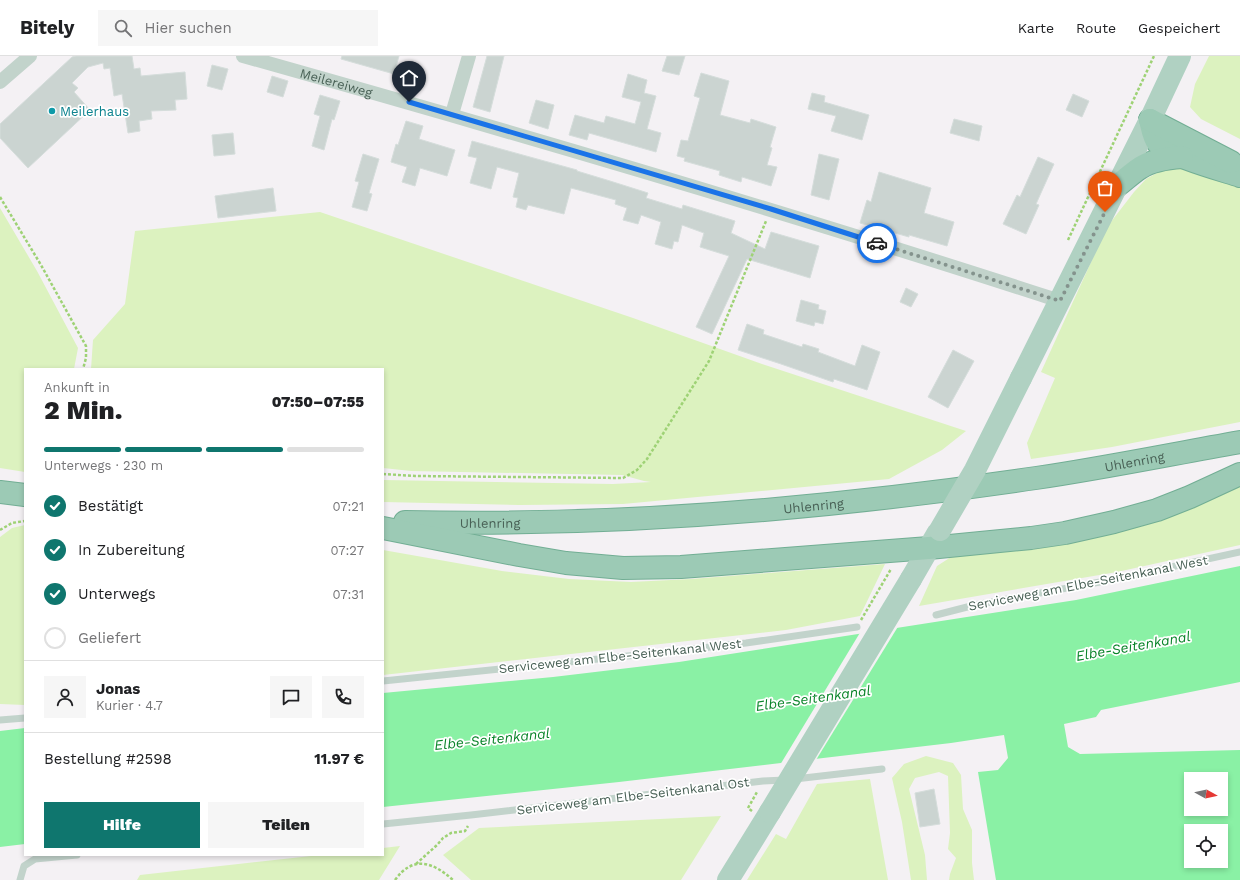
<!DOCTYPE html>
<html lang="de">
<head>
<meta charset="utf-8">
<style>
	:root { --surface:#fff; --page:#f6f6f6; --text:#202124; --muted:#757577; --line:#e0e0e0; --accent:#0f766e }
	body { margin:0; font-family:"Work Sans",sans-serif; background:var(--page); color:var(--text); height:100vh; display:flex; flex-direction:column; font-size:15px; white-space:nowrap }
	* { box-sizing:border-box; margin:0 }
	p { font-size:13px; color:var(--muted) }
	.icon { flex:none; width:22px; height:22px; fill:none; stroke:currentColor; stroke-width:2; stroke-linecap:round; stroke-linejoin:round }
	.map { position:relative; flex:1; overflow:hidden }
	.panel { position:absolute; left:24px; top:312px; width:360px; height:488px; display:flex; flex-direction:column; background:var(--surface); border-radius:0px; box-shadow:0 2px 6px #0003 }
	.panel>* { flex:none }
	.needle { width:26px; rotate:98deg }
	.tools { position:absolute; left:1184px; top:716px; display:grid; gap:8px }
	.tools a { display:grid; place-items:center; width:44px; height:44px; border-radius:0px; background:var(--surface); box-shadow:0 2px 6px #0003; font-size:20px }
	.pin { position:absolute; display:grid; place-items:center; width:34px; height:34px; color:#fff; margin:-41px -17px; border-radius:50% 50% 50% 0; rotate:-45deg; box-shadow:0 0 4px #0007 }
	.pin .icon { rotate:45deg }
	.courier { position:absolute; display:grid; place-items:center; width:40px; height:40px; margin:-20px; border:3px solid #1a73e8; border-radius:50%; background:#fff; color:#222; box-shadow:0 1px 5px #0007 }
	.overview em { font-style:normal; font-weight:800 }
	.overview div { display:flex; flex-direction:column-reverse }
	.overview { display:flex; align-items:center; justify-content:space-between; height:68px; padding:0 20px }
	h1 { font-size:26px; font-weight:800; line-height:30px }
	.bar { display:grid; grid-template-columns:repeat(4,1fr); gap:6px 4px; align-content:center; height:48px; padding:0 20px }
	.bar i { height:5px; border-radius:3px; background:var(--line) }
	.bar .selected { background:var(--accent) }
	.bar p { grid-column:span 4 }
	.line { display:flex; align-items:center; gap:10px; padding:0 20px; border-top:1px solid var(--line) }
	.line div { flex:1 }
	.round { display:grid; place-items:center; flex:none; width:42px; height:42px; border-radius:0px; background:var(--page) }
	ol { padding:0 20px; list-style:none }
	li { display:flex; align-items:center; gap:12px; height:44px }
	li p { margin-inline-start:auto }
	li .icon { padding:4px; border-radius:50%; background:var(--accent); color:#fff; stroke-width:4 }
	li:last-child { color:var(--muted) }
	li i { width:22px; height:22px; border:2px solid var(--line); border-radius:50% }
	.action { display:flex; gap:8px; margin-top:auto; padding:8px 20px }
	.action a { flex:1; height:46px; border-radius:0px; background:var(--accent); color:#fff; font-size:16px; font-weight:800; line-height:46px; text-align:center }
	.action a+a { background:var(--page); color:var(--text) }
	header { display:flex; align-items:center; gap:24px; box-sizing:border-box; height:56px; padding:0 20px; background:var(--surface); border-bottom:1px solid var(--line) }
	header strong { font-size:19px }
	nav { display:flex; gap:22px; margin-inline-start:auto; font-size:14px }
	.search { width:280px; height:36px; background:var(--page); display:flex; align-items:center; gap:10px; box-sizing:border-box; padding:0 14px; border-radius:0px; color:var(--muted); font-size:15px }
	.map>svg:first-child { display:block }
</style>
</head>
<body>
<header>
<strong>Bitely</strong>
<div class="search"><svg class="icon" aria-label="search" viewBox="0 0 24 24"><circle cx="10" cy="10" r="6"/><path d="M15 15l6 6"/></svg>Hier suchen</div>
<nav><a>Karte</a><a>Route</a><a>Gespeichert</a></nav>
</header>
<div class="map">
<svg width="1240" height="824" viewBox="0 0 1240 824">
	<rect width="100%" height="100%" fill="#f4f1f4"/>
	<!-- green -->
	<path fill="#dcf2bf" d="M1209,0H1240V83L1201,63L1190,51L1195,28Z
		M1182,112L1240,130V366L1112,391L1031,403L1027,387L1055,322L1041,316L1107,171L1134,136L1146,123L1164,113Z
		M0,152L37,215L78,292L74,313H25V416L0,412Z
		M320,156L633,262L762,308L966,375L942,394L889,423L623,448L519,449L383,446V424L613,428L651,426L644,425L622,419L411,415L383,412V313H91L93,284L125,248L135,175Z
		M1240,428V489L1117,516L919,550L937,510L951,501L970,495Z
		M25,469V649L0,648V481L12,472Z
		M383,494L502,515L569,523L631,526L691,523L885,508L860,560L786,574L383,619Z
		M926,700L953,707L961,719L963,753L972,774V807L974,824H949L950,818L956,802L948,793L950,777L948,720L939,716L915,722L909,733L925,799L927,824H911L902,766L892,722L904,708Z
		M870,723L888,824H747L776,778L786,783L817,728Z
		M721,760L681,824H471L443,799L479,772Z
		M400,790L379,824H137L140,819L320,799H383V792Z"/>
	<!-- water -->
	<path fill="#8af1a5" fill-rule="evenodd" d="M1240,510V626L1101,654L1096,661L1064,668L1068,691L1080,698L1240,694V824H996L978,716L998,714L1008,702L1004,679L951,687L619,726L383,751V637L553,621L679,606L1076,544ZM1191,723H1221V753H1191ZM1191,775H1221V805H1191Z
		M25,672V788L0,791V675Z"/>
	<!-- pier -->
	<path fill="#f4f1f4" d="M899,569L816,704L780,709L861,575Z"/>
	<!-- building -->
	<path fill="#cbd4d1" stroke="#d5dddb" d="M76,0H132L134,13L140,12L141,20L185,16L187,43L175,44L176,54L151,55L152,63L139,65L140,75L128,77L122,38L114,40L110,12L104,13L103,7L88,11L72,27L78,32L74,36L90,54L28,112L0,82V68L72,1Z
		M342,0H399L394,18L341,3Z
		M487,0H504L490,56L473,51Z
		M667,0H685L679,19L662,15Z
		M212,9L228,13L222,34L207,30Z
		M701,17L729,25L720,59L750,67L751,63L776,71L770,91L772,92L767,109L777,111L771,130L742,121L741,126L719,119L720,115L684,105L685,102L677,100L681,84L688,85L700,42L694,40Z
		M628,18L647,24L644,37L656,40L647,73L661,77L656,96L589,77L587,84L569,79L575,59L604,67L606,60L635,68L641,46L622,41Z
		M272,20L288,25L283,41L267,36Z
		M812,37L825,40L824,46L869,59L862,84L831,75L836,60L808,53Z
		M1073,38L1089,45L1082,61L1066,54Z
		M320,39L340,45L334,64L332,63L324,94L312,90L320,60L314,58Z
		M536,44L554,49L548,73L529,67Z
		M954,63L982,70L979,85L950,77Z
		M406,65L423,70L419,83L455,94L447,120L420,112L415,130L402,126L407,111L391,106L396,88L398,89Z
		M233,77L235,98L214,100L212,79Z
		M472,85L577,114V115L610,125L648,137L646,142L682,153L683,149L735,165L731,177L765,193L771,176L819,190L810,222L747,203L712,278L696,271L729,200L700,191L704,177L682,169L678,186L674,185L672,193L655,188L661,166L641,159L638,168L623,164L627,152L615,148L616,144L571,132L564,158L528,149L526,154L516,151L518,142L513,141L519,117L497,111L491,133L470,127L477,102L468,100Z
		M363,98L379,103L369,137L372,138L367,155L352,151L359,126L355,125Z
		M819,98L839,103L829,144L811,139Z
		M1038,101L1054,108L1036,148L1039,149L1026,178L1003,168L1017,139L1020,141Z
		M879,116L931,132L924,157L954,166L947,190L909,179V181L860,167L867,144L871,146Z
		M273,132L276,155L218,162L215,140Z
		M906,232L918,238L911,251L900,246Z
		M801,244L819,249L818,253L826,255L823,268L815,266L814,270L796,265Z
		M747,268L764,274L763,278L802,291L803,288L819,293L818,296L855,310L862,289L880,296L867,334L834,323L833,326L781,308L738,294Z
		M953,294L974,305L948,352L928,341Z
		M934,733L940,768L920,771L915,737Z"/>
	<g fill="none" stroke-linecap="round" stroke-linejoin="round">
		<defs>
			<g id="trunk">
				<path d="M1150,64C1152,71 1153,81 1158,87C1169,100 1222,114 1240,120"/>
				<path d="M1150,64L1231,106"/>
				<path d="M1117,130C1125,124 1132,117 1140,112C1152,104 1168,102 1182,101"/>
				<path d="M0,436L25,439"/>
				<path id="s2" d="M405,466C616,471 827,453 1036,422C1104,412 1172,398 1240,386"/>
				<path d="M383,472L519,499L566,507L623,512L681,511L929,492L1031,482L1065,477L1114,466L1157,454L1190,441L1240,418"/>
			</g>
		</defs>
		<!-- trunk casing -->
		<use href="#trunk" stroke="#72ae94" stroke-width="24"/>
		<!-- path -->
		<path stroke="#9ed275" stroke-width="2.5" stroke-dasharray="3 2" stroke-linecap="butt" d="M0,141L41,209L86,290V302L83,313
			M1068,184L1154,0
			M383,418L415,420L623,422L637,414L647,403L709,305L766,165
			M0,474L12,467L25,465
			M861,564L891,513
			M752,755L748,752L757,736
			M416,808L437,789L443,782L451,777L465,775L468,770
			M395,824C413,799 433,806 453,824"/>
		<!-- service -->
		<path stroke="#c2d3cb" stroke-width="7" d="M936,559L975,549L1116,523L1240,496
			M383,625L647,598L746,587L857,571
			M0,664L25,662
			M795,723L882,713
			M383,768L471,759L763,725L785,724
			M20,824L24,810L35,803L77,799"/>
		<!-- minor -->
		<g stroke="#c2d3cb" stroke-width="14">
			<path id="s1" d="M243,0C517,77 790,157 1060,245"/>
			<path d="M0,26L30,0"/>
			<path d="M452,58L469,0"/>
		</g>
		<!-- primary -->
		<path stroke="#b0d1c2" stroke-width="22" d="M1021,322L1150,64L1180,0
			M911,523L937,478
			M728,824L770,756"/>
		<!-- trunk -->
		<use href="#trunk" stroke="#9ccab5" stroke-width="22"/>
		<!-- primary-bridge -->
		<path stroke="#b0d1c2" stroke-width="22" d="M940,474L975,414L1021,322
			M770,756L911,523"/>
	</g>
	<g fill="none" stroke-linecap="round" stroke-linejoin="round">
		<!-- done -->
		<path stroke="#84938d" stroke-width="4" stroke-dasharray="0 7.2" d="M877,187L1060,245L1105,156"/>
		<!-- route -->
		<path stroke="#1a73e8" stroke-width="5" d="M409,46L771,153L877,187"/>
	</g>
	<!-- markers -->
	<circle fill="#0f9aa8" stroke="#fff" stroke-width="1.5" cx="52" cy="55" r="4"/>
	<g text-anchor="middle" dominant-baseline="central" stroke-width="3.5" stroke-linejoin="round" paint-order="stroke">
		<!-- street labels -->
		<g font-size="13" fill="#486055" stroke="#fff">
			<text stroke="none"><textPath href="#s1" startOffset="97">Meilereiweg</textPath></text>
			<text stroke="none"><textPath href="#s2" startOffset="733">Uhlenring</textPath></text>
			<text stroke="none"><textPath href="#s2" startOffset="409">Uhlenring</textPath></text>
			<text stroke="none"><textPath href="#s2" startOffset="85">Uhlenring</textPath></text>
			<text transform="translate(1088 527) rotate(-11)">Serviceweg am Elbe-Seitenkanal West</text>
			<text transform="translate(620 600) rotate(-6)">Serviceweg am Elbe-Seitenkanal West</text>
			<text transform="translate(633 740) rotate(-7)">Serviceweg am Elbe-Seitenkanal Ost</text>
		</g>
		<!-- culture labels -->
		<g font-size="13" fill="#0d838f" stroke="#fff" text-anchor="start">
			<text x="60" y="55">Meilerhaus</text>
		</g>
		<!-- water labels -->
		<g font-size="14" font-style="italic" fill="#098429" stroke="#fff">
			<text transform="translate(1133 590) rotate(-10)">Elbe-Seitenkanal</text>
			<text transform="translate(813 642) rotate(-8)">Elbe-Seitenkanal</text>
			<text transform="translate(492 683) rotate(-6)">Elbe-Seitenkanal</text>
		</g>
	</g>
</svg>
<div class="tools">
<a><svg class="needle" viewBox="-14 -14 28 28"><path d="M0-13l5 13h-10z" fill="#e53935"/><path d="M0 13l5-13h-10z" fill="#757577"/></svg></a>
<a><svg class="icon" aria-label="locate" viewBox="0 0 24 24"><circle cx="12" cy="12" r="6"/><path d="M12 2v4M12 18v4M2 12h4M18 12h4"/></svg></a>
</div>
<div class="pin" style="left:1105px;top:156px;background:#ea580c"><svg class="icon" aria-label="bag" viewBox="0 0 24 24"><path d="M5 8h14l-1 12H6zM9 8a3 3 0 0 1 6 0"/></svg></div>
<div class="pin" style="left:409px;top:46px;background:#1f2937"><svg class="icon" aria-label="home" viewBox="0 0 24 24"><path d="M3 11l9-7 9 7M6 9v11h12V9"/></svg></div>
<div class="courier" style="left:877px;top:187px"><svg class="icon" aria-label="car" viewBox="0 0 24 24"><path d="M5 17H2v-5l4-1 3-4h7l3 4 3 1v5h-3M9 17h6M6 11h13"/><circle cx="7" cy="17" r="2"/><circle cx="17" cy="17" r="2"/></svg></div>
<section class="panel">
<div class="overview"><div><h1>2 Min.</h1><p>Ankunft in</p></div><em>07:50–07:55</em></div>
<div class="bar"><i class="selected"></i><i class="selected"></i><i class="selected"></i><i></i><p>Unterwegs · 230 m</p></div>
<ol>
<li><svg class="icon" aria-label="check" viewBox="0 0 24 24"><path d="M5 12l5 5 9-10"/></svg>Bestätigt<p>07:21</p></li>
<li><svg class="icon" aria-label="check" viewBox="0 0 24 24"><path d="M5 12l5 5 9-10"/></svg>In Zubereitung<p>07:27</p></li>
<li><svg class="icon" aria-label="check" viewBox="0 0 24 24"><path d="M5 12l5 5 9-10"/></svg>Unterwegs<p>07:31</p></li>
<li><i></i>Geliefert</li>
</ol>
<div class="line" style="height:72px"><a class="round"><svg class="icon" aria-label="person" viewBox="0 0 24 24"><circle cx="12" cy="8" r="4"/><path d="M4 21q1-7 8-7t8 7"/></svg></a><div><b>Jonas</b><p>Kurier · 4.7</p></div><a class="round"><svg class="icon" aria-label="chat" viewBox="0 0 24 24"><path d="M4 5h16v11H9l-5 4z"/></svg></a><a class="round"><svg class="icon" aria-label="phone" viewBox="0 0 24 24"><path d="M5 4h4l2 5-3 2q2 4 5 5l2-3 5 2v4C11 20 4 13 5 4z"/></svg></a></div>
<div class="line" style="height:52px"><div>Bestellung #2598</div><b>11.97 €</b></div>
<div class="action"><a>Hilfe</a><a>Teilen</a></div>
</section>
</div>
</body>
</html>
